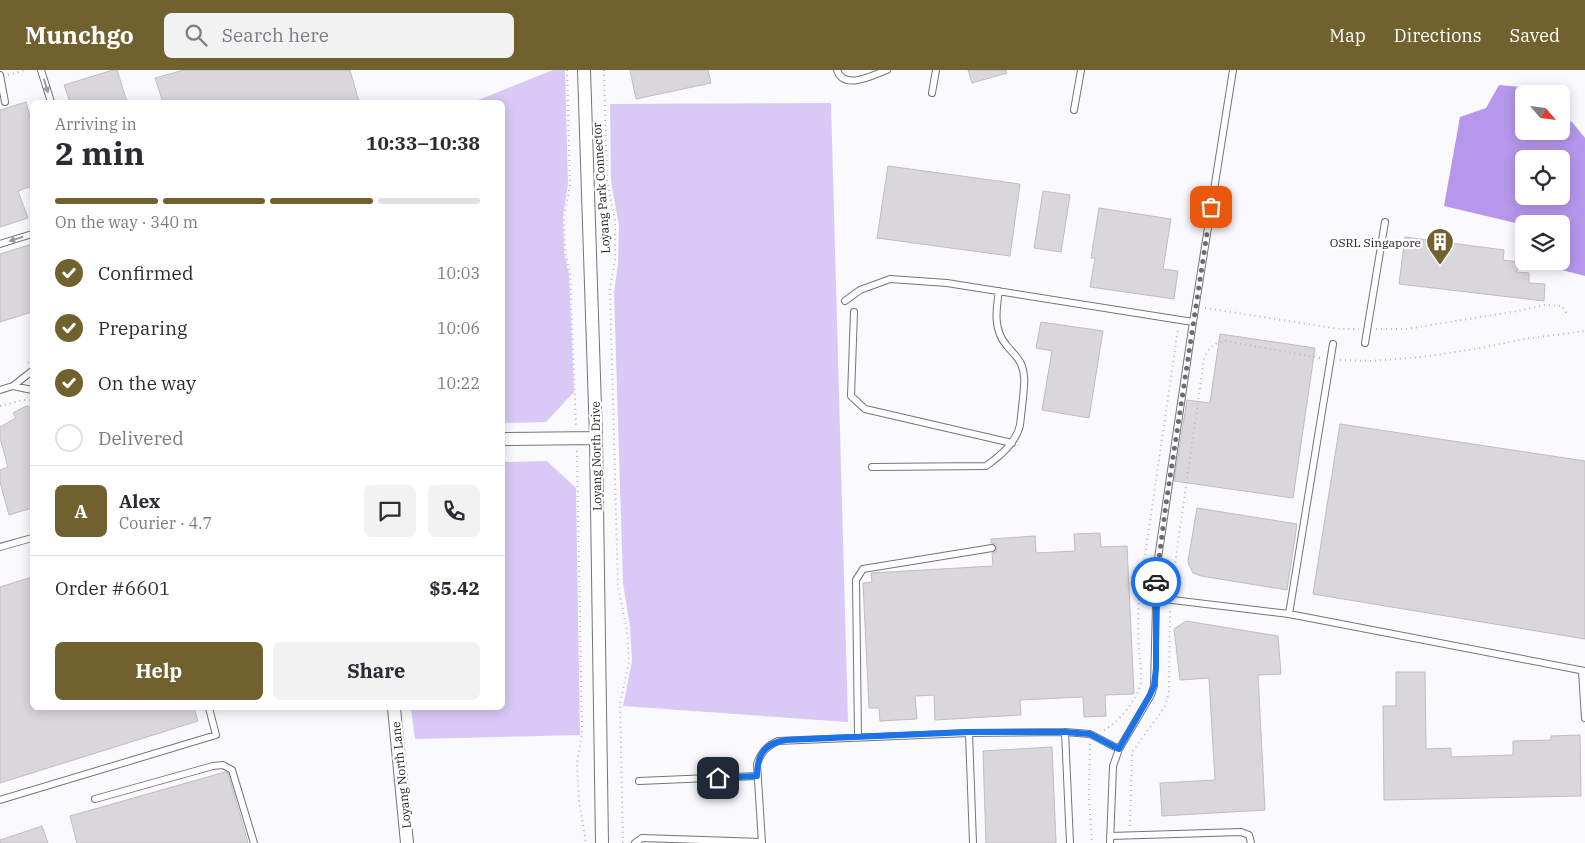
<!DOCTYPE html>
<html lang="en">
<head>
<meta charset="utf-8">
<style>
	:root { --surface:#fff; --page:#f2f2f3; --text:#2b2b33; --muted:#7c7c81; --line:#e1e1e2; --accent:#70612e }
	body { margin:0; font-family:"IBM Plex Serif",serif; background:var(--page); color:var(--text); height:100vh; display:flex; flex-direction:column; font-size:19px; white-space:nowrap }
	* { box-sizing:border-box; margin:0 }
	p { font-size:16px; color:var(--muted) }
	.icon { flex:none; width:28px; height:28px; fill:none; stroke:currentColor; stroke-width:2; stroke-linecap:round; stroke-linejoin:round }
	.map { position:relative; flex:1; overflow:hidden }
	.drawer { position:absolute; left:30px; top:30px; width:475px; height:610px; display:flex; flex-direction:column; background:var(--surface); border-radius:8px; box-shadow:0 2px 12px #0003 }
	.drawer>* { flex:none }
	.needle { width:32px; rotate:118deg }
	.tools { position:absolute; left:1515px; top:15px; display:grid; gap:10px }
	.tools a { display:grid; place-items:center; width:55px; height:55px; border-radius:8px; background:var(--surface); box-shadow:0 2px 12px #0003; font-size:25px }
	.pin { position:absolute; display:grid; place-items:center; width:42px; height:42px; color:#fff; margin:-21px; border-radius:10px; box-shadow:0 2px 8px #0006 }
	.courier { position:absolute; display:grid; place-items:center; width:50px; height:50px; margin:-25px; border:4px solid #1a73e8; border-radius:50%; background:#fff; color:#222; box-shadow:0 1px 6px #0007 }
	.headline em { font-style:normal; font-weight:800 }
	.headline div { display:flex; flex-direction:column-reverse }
	.headline { display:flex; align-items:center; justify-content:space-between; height:85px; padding:0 25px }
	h1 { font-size:32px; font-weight:800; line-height:38px }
	.bar { display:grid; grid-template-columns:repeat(4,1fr); gap:8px 5px; align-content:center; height:60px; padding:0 25px }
	.bar i { height:6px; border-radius:4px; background:var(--line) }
	.bar .active { background:var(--accent) }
	.bar p { grid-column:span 4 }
	.line { display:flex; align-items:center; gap:12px; padding:0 25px; border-top:1px solid var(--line) }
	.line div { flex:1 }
	.round { display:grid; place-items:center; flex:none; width:52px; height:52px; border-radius:8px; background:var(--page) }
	ol { padding:0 25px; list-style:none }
	li { display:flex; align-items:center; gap:15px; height:55px }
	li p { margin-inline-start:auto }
	li .icon { padding:5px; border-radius:50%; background:var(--accent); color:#fff; stroke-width:4 }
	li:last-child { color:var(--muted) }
	li i { width:28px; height:28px; border:2px solid var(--line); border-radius:50% }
	.primary-button { display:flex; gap:10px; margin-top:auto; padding:10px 25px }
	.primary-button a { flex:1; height:58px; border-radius:8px; background:var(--accent); color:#fff; font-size:20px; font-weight:800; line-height:58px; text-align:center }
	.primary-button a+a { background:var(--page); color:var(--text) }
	header { display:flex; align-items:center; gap:30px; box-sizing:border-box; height:70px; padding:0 25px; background:var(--accent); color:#fff }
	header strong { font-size:24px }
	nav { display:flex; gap:28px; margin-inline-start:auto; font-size:18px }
	.search { width:350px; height:45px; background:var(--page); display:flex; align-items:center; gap:12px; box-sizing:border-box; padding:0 18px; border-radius:8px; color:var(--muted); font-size:19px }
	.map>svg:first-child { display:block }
</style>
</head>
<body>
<header>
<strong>Munchgo</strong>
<div class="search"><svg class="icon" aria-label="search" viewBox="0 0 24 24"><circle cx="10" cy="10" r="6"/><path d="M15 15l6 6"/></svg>Search here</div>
<nav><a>Map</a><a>Directions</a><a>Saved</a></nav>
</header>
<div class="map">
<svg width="1585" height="773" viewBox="0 0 1585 773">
	<rect width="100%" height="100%" fill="#faf9fe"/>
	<!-- green -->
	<path fill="#d8c9f6" d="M553,0H565L568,114L563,146L564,182L569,204L574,322L546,352L503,353L502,32H473Z
		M831,33L848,652L623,636L632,591L630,557L623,513L614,223L618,193L619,156L611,111L610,34Z
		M547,391L576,418L580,665L415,669L411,638H502L503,392Z"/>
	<!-- water -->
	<path fill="#b697ec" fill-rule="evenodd" d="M1499,15L1522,17L1531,24H1524V61H1561V49L1572,52L1585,68V206L1562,200L1566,165L1561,164V154H1524V155L1444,136L1460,47L1486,38ZM1524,89H1561V126H1524Z"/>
	<!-- building -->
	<path fill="#d9d7dc" stroke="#bebdc2" d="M113,0H117L127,32H70L64,15Z
		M184,0H350L359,32H163L155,8Z
		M630,0H708L711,13L636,29Z
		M968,0H1006L1007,3L972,13Z
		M26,32L32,55V116L18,121L28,148L0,157V40Z
		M888,96L1020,114L1010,186L877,168Z
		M1043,121L1070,125L1061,182L1034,178Z
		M1099,138L1171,149L1163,199L1178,201L1174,229L1090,217L1095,188H1091Z
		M1405,167L1504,180L1503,190L1518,192L1517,202L1529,203V213L1545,214L1544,231L1399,214Z
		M32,174V242L0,252V184Z
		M1041,252L1103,261L1089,348L1042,340L1052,281L1036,278Z
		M1220,264L1315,278L1293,428L1174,411L1187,330L1210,333Z
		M26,336L32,337V438L9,445L0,412V400L8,397L0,368V357L16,348L13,343Z
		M1340,354L1585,391V569L1313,524Z
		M1197,438L1297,454L1287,520L1201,506L1193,503L1189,495L1188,491Z
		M1100,463L1101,477L1127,476L1134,624L1105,625L1106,646L1084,647L1083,627L1020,630L1021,645L935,650L934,625L915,626L917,649L880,651L879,638H869L863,513L872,512L871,503L993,496L992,483L996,482L997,478L996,474L991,473V469L1035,466L1036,483L1075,481L1074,464Z
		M32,507V638H194L198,651L0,713V517Z
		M1186,551L1278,566L1281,604L1258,605L1265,740L1162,746L1160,713L1215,710L1209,608L1180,610L1174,559Z
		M1396,602H1425L1426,679L1451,678V687L1513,685V671L1551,670V666L1580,665L1581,726L1384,730L1383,636H1396Z
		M1052,677L1056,773H986L983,681Z
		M225,702L228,703L248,773H77L70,746Z
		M42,756L48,773H0V770Z"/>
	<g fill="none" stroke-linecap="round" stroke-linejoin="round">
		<defs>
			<path id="service" d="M41,0L51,32
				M837,0C844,21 873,5 887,0
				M0,5L5,32
				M932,23L936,0
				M1074,40L1081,0
				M0,174L32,164
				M845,231L860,220L890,209L947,213L1193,252
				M854,242L851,326L865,339L1012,373
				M1365,273L1385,152
				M13,316L32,320
				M0,320L13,316L32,301
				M872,397L986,396C1000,386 1016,373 1020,355C1021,347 1022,337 1023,328C1024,317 1026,305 1021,294C1018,287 1012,282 1007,276C993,260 996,240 999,221
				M0,477L32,468
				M1156,528L1289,544L1585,601
				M1289,544L1333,274
				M1582,601L1585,648
				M1065,662L1070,773
				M969,663L973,773
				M858,667L856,510L863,499L992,478
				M639,711L757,706
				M95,729L213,696L223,695L232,700L254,773
				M0,730L216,665L209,638
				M1110,766L1241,762L1249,765L1251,773
				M635,773L642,768L762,772
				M762,773L757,694C761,682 767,676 778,671L969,663L1065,662L1090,664L1119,679
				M1110,773L1113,696L1119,679L1151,625L1154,616L1157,495L1193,252L1233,0"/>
			<path id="minor" d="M584,0L596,368L602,773
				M502,369L596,368
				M394,638L407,773"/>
		</defs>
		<!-- service casing -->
		<use href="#service" stroke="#757479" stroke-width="8"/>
		<!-- minor casing -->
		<use href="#minor" stroke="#757479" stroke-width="14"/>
		<!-- path -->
		<path stroke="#b8b7bc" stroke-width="2" stroke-dasharray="1 4" stroke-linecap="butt" d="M567,0L570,115L564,147L565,182L570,202L576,357
			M604,0L607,110L615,151V191L610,218L618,517L627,560L629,591L620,634L623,773
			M8,5L25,0
			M1205,238L1340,259H1359
			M1376,259H1406L1518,241L1544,235L1562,236L1568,246
			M1340,290L1371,291L1422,287L1481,278L1524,269L1585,261
			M28,293L32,288
			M0,336L23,330H32
			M577,381L582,663L577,694L579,731L586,773
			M1171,522L1204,289C1209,277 1213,273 1226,271L1320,288
			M1104,660C1118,654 1139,627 1141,612C1142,602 1140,591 1139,581C1138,563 1138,545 1139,527L1178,259
			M1090,674L1089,728L1092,773
			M1130,756L1132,682L1159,645L1165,636L1169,621L1170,539"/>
		<!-- service -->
		<use href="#service" stroke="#fff" stroke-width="6"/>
		<!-- minor -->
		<use href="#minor" stroke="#fff" stroke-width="12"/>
	</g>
	<!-- one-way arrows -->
	<defs><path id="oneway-solid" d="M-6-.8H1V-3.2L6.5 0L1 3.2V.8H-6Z" transform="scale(1.25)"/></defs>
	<g fill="#9b9b9c">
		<use href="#oneway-solid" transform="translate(46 16) rotate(73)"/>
		<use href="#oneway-solid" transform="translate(16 169) rotate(163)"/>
	</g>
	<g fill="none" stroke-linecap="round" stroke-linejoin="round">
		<!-- done -->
		<path stroke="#6d6c6f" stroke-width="5" stroke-dasharray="0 9" d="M1156,512L1166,434L1211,137"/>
		<!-- route -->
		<path stroke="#1a73e8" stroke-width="6" d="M718,708L757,706C757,684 765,673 786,670L969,662H1065L1090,664L1119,679L1150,625L1154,616L1156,598V512"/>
	</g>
	<!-- icons -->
	<defs>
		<symbol id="building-pin" viewBox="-11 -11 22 30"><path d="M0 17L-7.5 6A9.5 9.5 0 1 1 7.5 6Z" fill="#70612e" stroke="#fff"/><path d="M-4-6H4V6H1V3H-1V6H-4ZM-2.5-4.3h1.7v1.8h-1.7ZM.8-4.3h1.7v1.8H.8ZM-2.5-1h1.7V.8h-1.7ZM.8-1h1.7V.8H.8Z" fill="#fff"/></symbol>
	</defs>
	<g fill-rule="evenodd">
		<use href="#building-pin" x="1424" y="156" width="32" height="43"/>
	</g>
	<g text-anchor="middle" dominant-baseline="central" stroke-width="4.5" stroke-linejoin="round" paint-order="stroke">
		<!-- street labels -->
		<g font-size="12" fill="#212022" stroke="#fff">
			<text transform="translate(601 118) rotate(-94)">Loyang Park Connector</text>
			<text transform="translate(596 386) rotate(-91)">Loyang North Drive</text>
			<text transform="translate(401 705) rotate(-96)">Loyang North Lane</text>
		</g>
		<!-- poi labels -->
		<g font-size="12" fill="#212022" stroke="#fff" text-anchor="end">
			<text x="1421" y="172">OSRL Singapore</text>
		</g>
	</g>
</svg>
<div class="tools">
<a><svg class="needle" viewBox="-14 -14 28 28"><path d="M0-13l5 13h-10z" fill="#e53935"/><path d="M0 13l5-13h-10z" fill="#7c7c81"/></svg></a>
<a><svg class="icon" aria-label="locate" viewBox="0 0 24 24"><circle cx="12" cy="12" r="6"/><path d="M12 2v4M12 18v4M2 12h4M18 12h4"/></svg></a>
<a><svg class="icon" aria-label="layers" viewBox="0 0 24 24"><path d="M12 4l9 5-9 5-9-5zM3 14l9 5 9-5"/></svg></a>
</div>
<div class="pin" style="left:1211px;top:137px;background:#ea580c"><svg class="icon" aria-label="bag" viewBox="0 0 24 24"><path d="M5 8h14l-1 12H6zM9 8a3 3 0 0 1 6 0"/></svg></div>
<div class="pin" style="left:718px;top:708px;background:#1f2937"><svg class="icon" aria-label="home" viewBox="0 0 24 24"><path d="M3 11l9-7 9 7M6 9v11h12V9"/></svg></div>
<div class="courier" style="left:1156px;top:512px"><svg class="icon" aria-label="car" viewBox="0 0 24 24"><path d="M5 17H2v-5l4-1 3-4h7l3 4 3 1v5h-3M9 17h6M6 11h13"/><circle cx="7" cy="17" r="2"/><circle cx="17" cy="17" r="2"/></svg></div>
<section class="drawer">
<div class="headline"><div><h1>2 min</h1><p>Arriving in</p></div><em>10:33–10:38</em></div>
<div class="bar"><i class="active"></i><i class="active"></i><i class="active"></i><i></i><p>On the way · 340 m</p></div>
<ol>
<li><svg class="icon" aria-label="check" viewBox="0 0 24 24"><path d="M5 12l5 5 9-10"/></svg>Confirmed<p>10:03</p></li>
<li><svg class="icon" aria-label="check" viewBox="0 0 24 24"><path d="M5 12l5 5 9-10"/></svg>Preparing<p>10:06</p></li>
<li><svg class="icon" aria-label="check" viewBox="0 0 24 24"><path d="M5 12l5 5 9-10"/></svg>On the way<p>10:22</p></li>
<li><i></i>Delivered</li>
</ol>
<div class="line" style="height:90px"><b class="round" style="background:var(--accent);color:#fff">A</b><div><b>Alex</b><p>Courier · 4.7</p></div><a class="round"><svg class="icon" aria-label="chat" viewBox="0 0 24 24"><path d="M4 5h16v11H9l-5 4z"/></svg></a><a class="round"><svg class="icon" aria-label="phone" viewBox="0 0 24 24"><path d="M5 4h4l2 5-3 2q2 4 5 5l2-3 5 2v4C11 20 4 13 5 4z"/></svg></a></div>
<div class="line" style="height:65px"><div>Order #6601</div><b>$5.42</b></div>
<div class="primary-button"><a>Help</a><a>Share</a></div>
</section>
</div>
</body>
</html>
